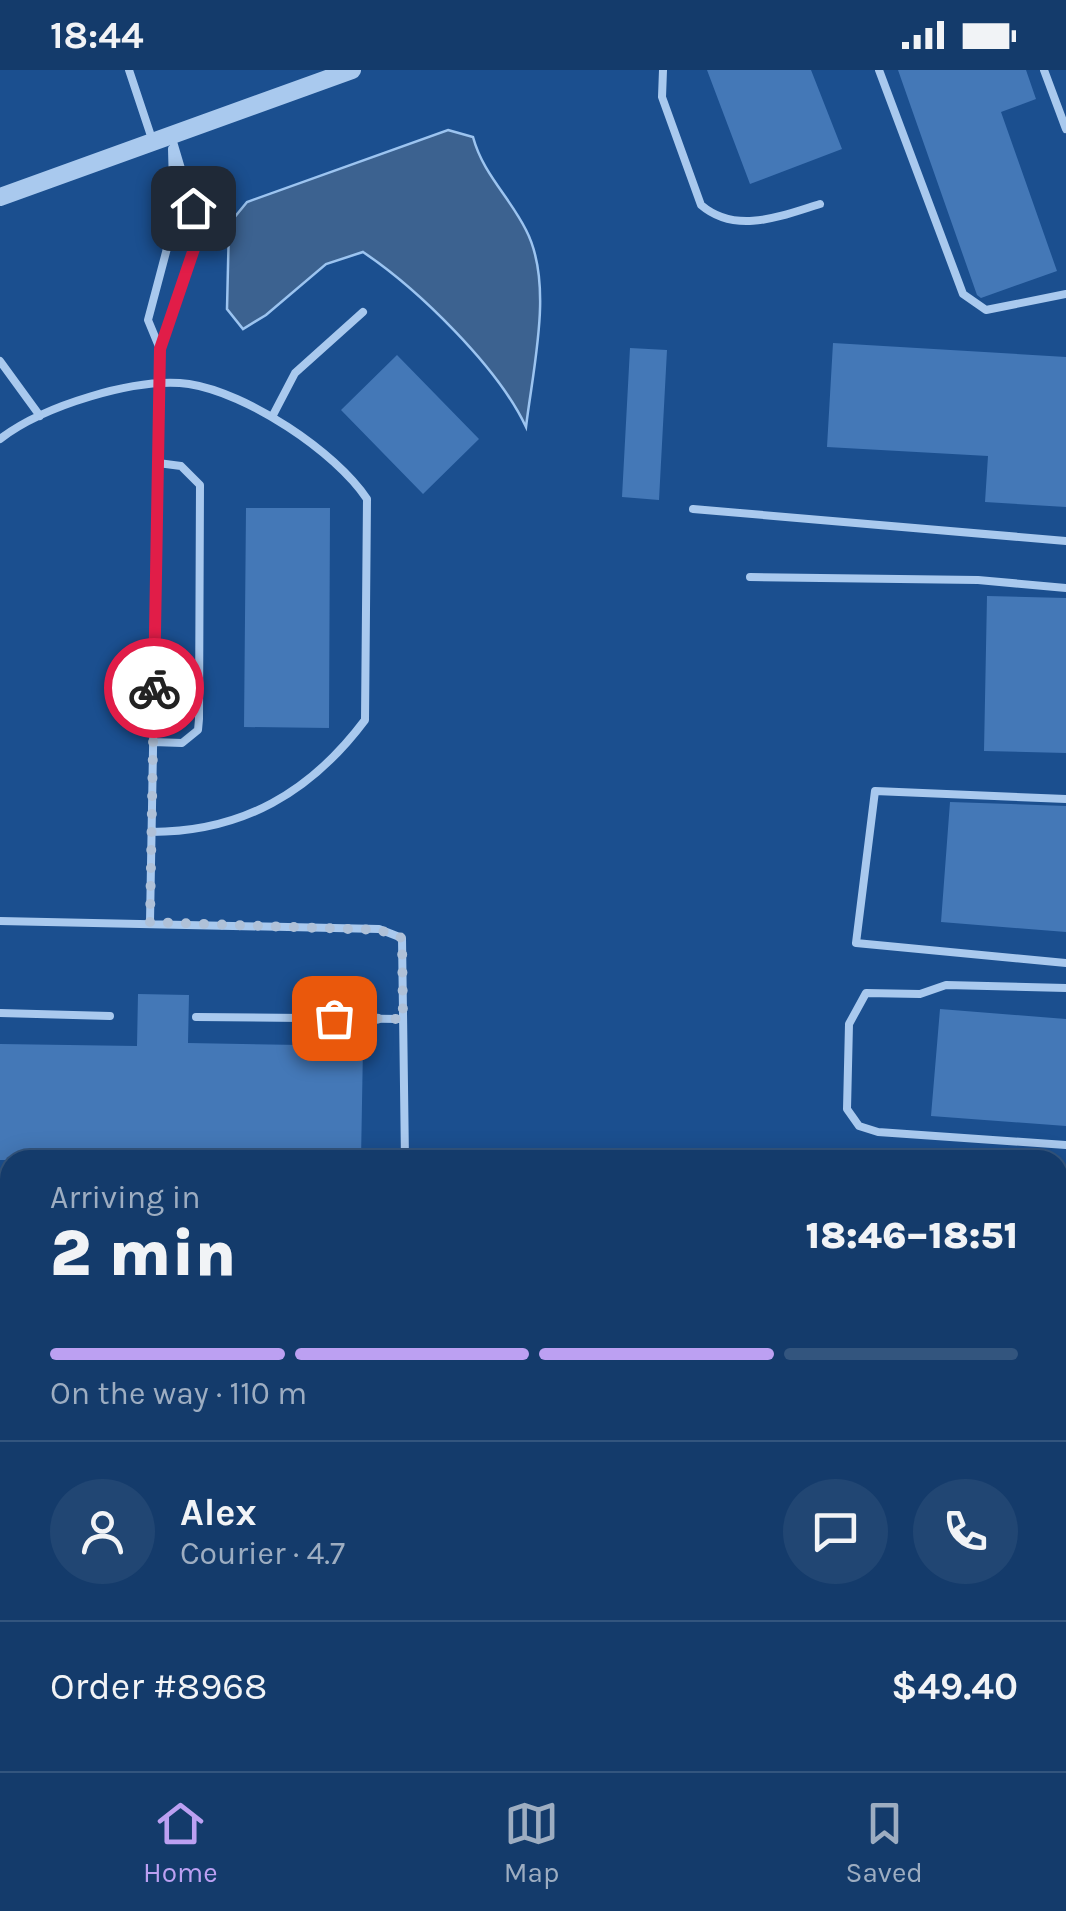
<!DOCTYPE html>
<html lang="en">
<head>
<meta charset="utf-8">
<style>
	:root { --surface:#143b6b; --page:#214673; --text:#f1f3f6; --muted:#9dadc1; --line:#33557e; --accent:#bca0f2 }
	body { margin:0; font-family:Karla,sans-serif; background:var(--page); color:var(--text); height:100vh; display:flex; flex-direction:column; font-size:38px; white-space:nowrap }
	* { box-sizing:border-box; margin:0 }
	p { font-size:32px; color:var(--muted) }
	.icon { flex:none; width:55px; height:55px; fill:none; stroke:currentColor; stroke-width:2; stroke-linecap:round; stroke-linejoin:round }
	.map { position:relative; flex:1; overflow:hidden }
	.sheet { position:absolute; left:0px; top:1080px; width:1068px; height:622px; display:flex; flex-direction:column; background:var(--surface); border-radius:30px 30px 0 0; box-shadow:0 5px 25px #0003,0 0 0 2px var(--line) }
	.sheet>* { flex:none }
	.pin { position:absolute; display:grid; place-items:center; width:85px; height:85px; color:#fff; margin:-42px; border-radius:20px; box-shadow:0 5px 15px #0006 }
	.courier { position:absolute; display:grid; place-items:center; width:100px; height:100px; margin:-50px; border:8px solid #e11d48; border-radius:50%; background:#fff; color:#222; box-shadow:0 2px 12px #0007 }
	.headline em { font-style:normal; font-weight:800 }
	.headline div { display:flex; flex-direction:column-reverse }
	.headline { display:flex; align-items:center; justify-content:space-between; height:170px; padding:0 50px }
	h1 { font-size:65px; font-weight:800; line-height:75px }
	.bar { display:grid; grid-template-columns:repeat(4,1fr); gap:15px 10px; align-content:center; height:120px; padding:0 50px }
	.bar i { height:12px; border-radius:8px; background:var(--line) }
	.bar .selected { background:var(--accent) }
	.bar p { grid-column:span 4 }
	.line { display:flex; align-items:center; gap:25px; padding:0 50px; border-top:2px solid var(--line) }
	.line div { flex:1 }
	.round { display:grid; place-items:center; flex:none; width:105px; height:105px; border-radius:52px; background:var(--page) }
	.status { display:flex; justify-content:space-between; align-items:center; height:70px; padding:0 50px; background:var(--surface); direction:ltr }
	.status svg { height:28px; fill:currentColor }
	.menu { display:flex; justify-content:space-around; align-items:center; height:140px; border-top:2px solid var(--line); background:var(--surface); font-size:28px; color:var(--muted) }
	.menu a { display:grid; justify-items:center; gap:5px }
	.menu .selected { color:var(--accent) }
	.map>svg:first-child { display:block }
</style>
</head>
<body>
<div class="status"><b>18:44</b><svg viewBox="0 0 49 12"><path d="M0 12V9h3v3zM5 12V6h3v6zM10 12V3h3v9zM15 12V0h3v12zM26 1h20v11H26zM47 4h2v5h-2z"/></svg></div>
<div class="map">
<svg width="1066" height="1701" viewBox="0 0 1066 1701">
	<rect width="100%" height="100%" fill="#1b4f8f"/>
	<!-- water -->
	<path fill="#3c6290" stroke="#9cc4f0" stroke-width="2.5" d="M448,60L473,67C483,104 509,126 526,160C554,214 533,297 526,357C498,297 418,219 363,182L326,194L266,245L243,259L227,239L229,154L247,132Z"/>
	<!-- building -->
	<path fill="#4478b7" d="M707,0H811L842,79L750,114Z
		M898,0H1026L1036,29L1001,42L1057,201L981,228L977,225Z
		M833,273L1066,287V437L985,432L988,386L827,377Z
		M630,278L667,280L659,430L622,427Z
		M397,285L479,369L423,424L341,340Z
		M246,438H330L329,658L244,657Z
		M987,526L1066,528V683L984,681Z
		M950,732L1066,736V862L941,852Z
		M138,924L189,925L188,973L363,976L361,1090H0V974L137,976Z
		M940,939L1066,949V1056L931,1046Z"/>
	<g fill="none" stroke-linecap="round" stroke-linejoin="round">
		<!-- service -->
		<path stroke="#a9c9ee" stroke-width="8" d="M129,0L153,72
			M663,0L662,27L701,135C736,165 781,146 820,134
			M879,0L963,224L986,240L1066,224
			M1044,0L1066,59
			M160,279L148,250L174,152L172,79
			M0,291L40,346
			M272,347L295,303L363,242
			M0,369C43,336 135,307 189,314C247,323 335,381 367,429L365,650C311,722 243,762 151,762
			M693,439L1066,471
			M750,507L978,510L1066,518
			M153,672L182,673L198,660L199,649L200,415L181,396L158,393
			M1066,729L875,721L856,873L1066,893
			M0,851L379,859L402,868L405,1090
			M150,852L160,279L197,170L193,139L171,65
			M1066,918L946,915L920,924L866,923L849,954L847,1039L859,1056L878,1062L1066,1075
			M0,943L110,946
			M196,947L403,949
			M1058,1141H1066
			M0,1208H10
			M1058,1365H1066
			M0,1470L10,1462
			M1058,1672L1066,1673
			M825,1692V1701
			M1050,1701L1051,1692"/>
		<!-- minor -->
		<path stroke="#a9c9ee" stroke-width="10" d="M0,1603L10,1599
			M263,1692V1701"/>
		<!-- tertiary -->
		<path stroke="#a9c9ee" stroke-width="18" d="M0,127L352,0"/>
	</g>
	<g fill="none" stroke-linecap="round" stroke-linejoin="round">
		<!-- done -->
		<path stroke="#afc1d8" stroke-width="10" stroke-dasharray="0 18" d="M154,618L150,852L379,860L402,868L403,949L334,948"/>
		<!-- route -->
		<path stroke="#e11d48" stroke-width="12" d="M154,618L160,279L197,170L193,138"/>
	</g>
</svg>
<div class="pin" style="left:334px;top:948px;background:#ea580c"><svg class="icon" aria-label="bag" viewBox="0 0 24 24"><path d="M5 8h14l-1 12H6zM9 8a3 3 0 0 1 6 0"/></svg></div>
<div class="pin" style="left:193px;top:138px;background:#1f2937"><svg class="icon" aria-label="home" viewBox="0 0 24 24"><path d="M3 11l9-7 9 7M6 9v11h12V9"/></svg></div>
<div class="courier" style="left:154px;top:618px"><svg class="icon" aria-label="bike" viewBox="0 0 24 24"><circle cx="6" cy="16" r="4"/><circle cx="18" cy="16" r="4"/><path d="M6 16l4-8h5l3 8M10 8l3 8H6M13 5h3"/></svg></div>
<section class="sheet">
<div class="headline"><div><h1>2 min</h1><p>Arriving in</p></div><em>18:46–18:51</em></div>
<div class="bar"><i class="selected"></i><i class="selected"></i><i class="selected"></i><i></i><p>On the way · 110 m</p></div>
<div class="line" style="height:180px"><a class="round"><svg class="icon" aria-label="person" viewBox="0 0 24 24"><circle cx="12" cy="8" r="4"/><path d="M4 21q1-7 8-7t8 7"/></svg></a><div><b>Alex</b><p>Courier · 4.7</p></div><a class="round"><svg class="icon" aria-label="chat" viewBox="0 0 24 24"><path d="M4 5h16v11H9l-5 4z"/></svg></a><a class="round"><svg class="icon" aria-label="phone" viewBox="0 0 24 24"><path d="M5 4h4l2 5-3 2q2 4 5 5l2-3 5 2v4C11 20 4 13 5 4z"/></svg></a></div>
<div class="line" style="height:130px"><div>Order #8968</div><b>$49.40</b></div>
</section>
</div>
<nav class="menu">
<a class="selected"><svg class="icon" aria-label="home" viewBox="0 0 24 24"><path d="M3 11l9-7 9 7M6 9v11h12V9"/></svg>Home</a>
<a><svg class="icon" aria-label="map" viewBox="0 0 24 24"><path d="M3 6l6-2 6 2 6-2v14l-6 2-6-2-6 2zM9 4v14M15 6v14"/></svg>Map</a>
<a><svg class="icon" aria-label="saved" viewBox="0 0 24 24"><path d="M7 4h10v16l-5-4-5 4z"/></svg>Saved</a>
</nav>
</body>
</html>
